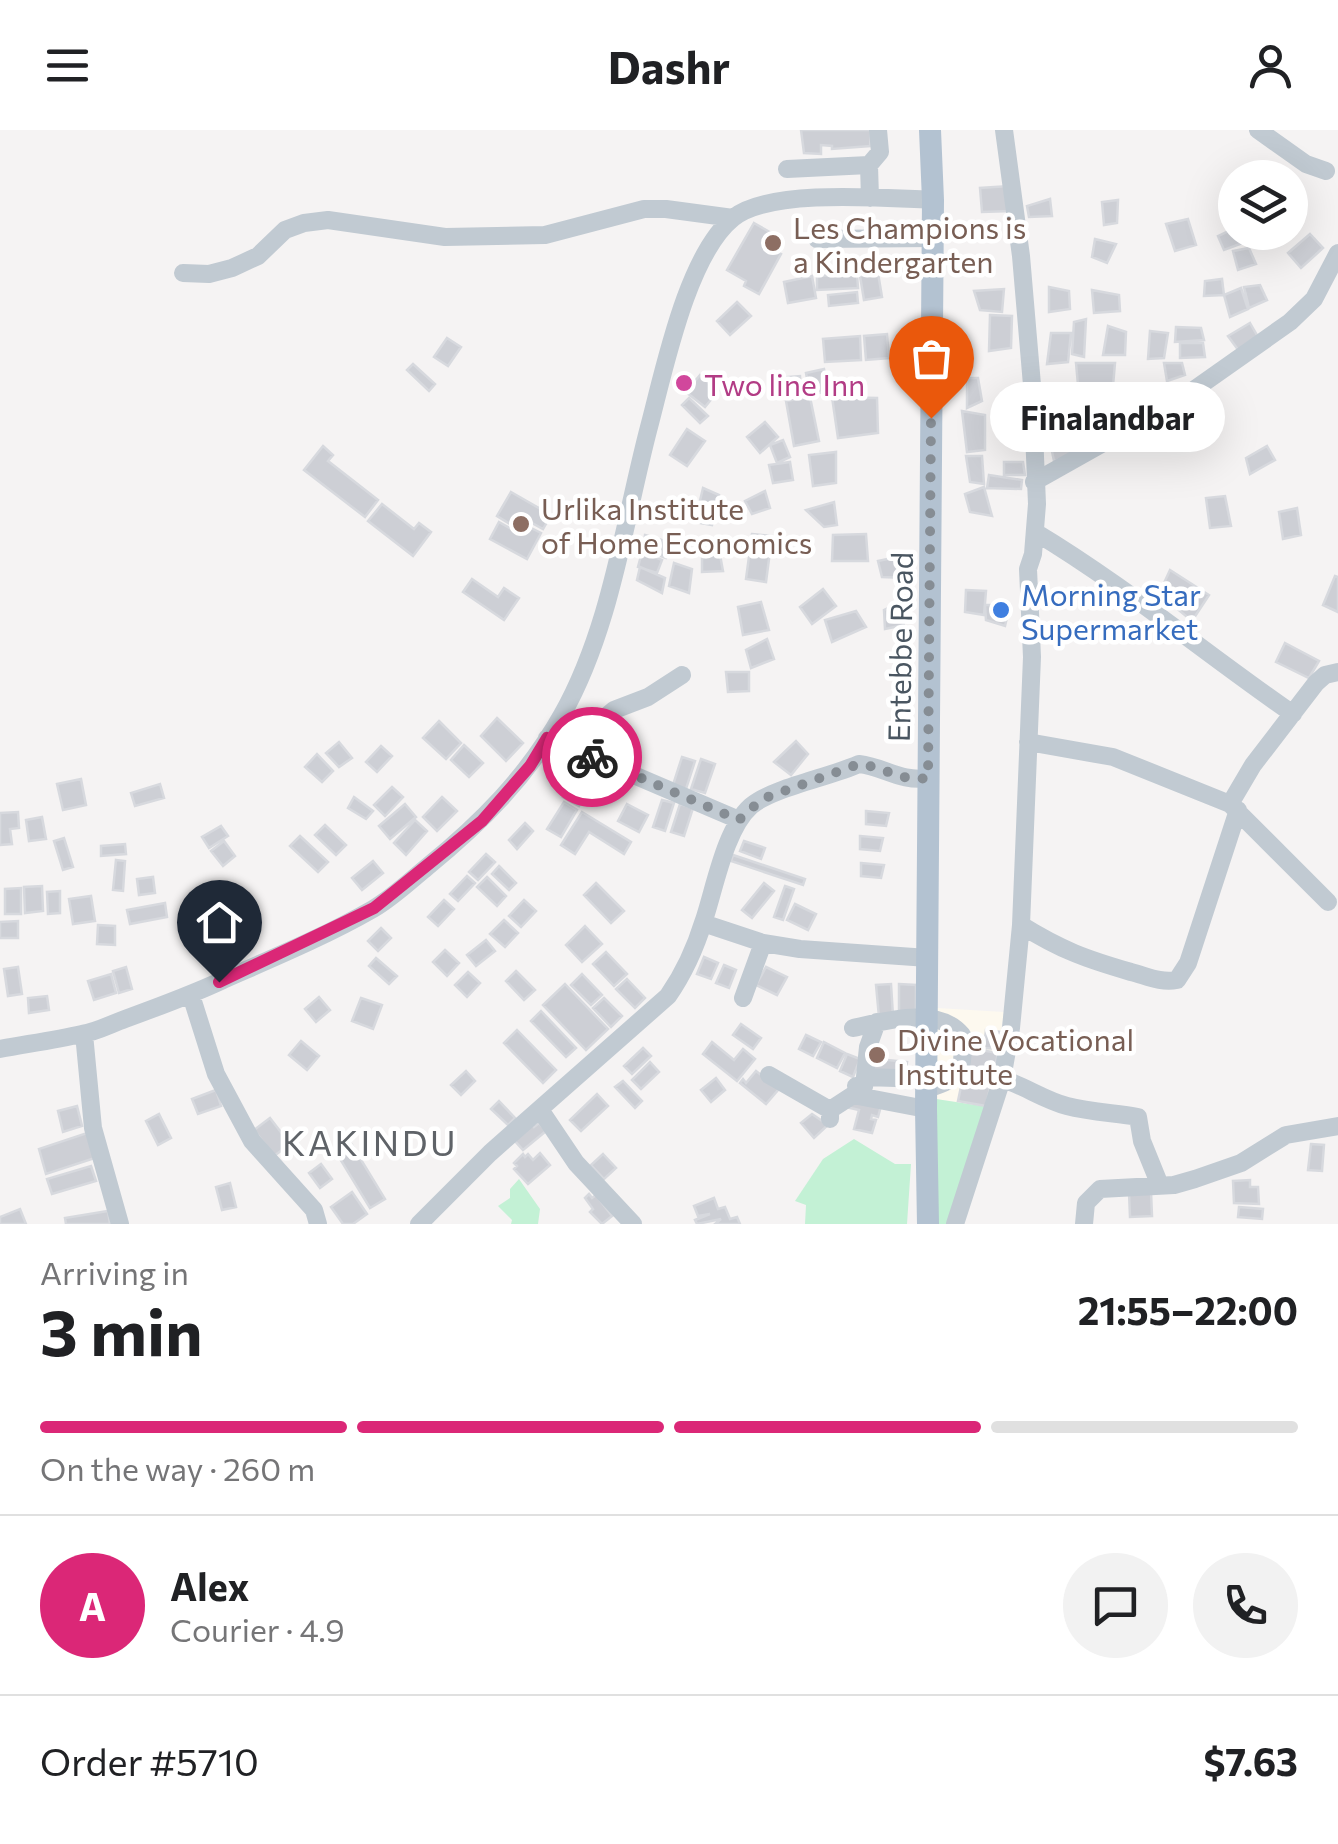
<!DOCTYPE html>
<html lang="en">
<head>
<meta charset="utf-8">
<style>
	:root { --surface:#fff; --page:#f2f2f2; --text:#202124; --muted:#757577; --line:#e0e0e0; --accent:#db2777 }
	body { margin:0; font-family:Commissioner,sans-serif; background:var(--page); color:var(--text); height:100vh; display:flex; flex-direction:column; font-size:38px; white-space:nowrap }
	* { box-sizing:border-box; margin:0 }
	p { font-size:32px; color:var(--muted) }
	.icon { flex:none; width:55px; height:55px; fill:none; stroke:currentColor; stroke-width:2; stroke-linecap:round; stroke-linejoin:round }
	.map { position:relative; height:1094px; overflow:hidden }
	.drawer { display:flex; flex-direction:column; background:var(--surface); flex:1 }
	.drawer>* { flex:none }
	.controls { position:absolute; left:1218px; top:30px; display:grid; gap:20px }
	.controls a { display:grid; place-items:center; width:90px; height:90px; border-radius:50%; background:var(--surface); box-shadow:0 10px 40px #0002; font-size:50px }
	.pin { position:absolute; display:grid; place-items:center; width:85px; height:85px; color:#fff; margin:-102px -42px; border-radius:50% 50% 50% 0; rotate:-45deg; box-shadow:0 0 10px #0007 }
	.pin .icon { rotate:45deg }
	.courier { position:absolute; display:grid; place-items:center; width:100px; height:100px; margin:-50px; border:8px solid #db2777; border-radius:50%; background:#fff; color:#222; box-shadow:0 2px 12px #0007 }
	.bubble { position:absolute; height:70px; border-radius:35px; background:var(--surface); box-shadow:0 10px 40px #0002; font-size:32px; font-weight:700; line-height:70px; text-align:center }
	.headline em { font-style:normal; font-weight:700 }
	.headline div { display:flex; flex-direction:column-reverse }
	.headline { display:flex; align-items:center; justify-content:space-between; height:170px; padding:0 40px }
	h1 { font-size:65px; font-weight:700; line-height:75px }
	.bar { display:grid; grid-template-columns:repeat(4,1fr); gap:15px 10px; align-content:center; height:120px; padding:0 40px }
	.bar i { height:12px; border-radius:8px; background:var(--line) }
	.bar .selected { background:var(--accent) }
	.bar p { grid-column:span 4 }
	.line { display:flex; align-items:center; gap:25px; padding:0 40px; border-top:2px solid var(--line) }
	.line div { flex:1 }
	.round { display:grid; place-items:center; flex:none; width:105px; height:105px; border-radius:52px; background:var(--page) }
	header { display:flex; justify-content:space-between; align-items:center; height:130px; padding:0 40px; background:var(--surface); font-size:45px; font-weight:700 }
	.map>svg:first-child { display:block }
</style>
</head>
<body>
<header><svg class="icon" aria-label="menu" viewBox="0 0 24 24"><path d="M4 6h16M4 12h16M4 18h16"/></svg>Dashr<svg class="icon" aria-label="person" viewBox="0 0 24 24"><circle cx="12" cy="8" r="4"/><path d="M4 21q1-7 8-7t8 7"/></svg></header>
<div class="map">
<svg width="1338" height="1094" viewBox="0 0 1338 1094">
	<rect width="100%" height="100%" fill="#f5f3f3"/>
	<!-- commercial -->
	<path fill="#fdf9ef" d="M937,878L1004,882L989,977L936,969Z"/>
	<!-- green -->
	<path fill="#c3f1d5" d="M936,969L989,977L948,1094H934Z
		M854,1009L895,1034H911L907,1094H805L806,1075L795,1071L823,1029Z
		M519,1049L540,1079L538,1094H511L512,1090L498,1076L510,1068V1059Z"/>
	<!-- building -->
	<path fill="#cdcfd5" stroke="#d7d9de" stroke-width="2.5" d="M801,0H871L870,16L832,19V16L821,15V24L804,23Z
		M1009,56L1011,81L982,82L980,58Z
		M1050,69L1052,86L1029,87L1027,76Z
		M1118,70L1117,93L1104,95L1102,72Z
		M1188,89L1196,115L1175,121L1166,94Z
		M754,93L773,104L766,116L781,124L759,164L744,156L746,151L727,140Z
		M1235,98V102H1243L1248,111L1224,120L1218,106Z
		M1310,104L1323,118L1301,138L1288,123Z
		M1095,109L1116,114L1107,133L1092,127Z
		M1249,118L1256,134L1238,140L1233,121Z
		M878,143L882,167L864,170L860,146Z
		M857,144L858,158L817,160V146Z
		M812,146L816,168L788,173L784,152Z
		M1222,149L1224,165L1204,166L1205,151Z
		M1260,155L1267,170L1249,178L1244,157Z
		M1049,157L1069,161L1070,179L1049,182Z
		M1241,158L1248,179L1230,187L1224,165Z
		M1004,159L1002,182L980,180L974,161Z
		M1092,160L1119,165L1120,181L1094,183Z
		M857,162L858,173L829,176L828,165Z
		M737,172L751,186L730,205L717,191Z
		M990,185L1012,186L1011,218L989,221Z
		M1086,189L1084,227L1072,224L1074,192Z
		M1250,193L1258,207L1239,221L1228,206Z
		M1108,196L1126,202L1125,225H1103Z
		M1176,197L1201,198L1204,210L1175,212Z
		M1150,201L1168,203L1164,228L1148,229Z
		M1051,203H1071L1068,232L1047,234Z
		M887,204L889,228L866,230L864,206Z
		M860,206L861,230L825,232L823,209Z
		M447,208L461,217L448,236L434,227Z
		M1180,213H1203L1205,227L1180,228Z
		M1076,233H1115L1113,256L1078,255Z
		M1164,233H1182L1185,245L1167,251Z
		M413,234L435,254L429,261L407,240Z
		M824,239L828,261L810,265L806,243Z
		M700,245L718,261L705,277L686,262Z
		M800,246L801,263L778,265L777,248Z
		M967,248H978L982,271L967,278Z
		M810,267L819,311L794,316L786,271Z
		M832,267L877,268L878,303L838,308Z
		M689,268L708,286L700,293L682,275Z
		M1097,276L1112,296L1092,308L1077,284Z
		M962,281L985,285V320L967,322Z
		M765,292L778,307L760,323L747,307Z
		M687,299L705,311L687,336L670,325Z
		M1061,304L1073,312L1074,326L1054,331L1049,307Z
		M783,310L790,327L777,333L770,315Z
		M323,316L333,325L328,331L378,370L365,387L304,340Z
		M1267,316L1275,330L1250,344L1246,328Z
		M836,322V353L813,356L809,325Z
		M966,326H982L984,354L970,352Z
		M790,332L793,350L773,353L769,335Z
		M1004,332H1023L1025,345H1004Z
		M989,345L1022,350L1021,359L987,358Z
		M984,357L992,386L970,382L965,364Z
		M703,358L719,365L712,395L695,392Z
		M765,361L770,378L752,384L745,371Z
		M511,362L551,385L543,399L521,387L515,397L497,386Z
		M1225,366L1231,396L1210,398L1206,368Z
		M834,372L837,395L824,397L806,380Z
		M382,374L414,399L419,393L431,402L413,426L368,391Z
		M1297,378L1301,405L1283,409L1279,382Z
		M499,392L520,404L525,395L541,403L527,429L490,409Z
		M752,404L772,406L766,452L746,449Z
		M866,404L868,431H832L833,405Z
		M645,405L675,414L666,428L643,420Z
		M642,422L662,430L657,443L638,437Z
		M702,423L720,425L723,441L702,442Z
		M902,426L906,448L882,447L878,431Z
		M674,433L692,439L689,463L669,456Z
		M640,437L665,448L662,463L637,450Z
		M1170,440L1209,465L1192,491L1159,464Z
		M1335,446L1338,447V482L1323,475Z
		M472,449L498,467L504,458L519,468L504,490L463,462Z
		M823,459L836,476L812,494L800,477Z
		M966,460L986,461L984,485L965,482Z
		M761,472L769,500L743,505L738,477Z
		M897,474L904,495L885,499L884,480Z
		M985,475H1010L1005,496L986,490Z
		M856,481L866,497L832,512L825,490Z
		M767,509L774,529L751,538L746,520Z
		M1285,513L1319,531L1309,548L1276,532Z
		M726,542H749V561L728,562Z
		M497,588L523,613L506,631L481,606Z
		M439,591L461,613L446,629L423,608Z
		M796,611L808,624L791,645L774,632Z
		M339,612L352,628L339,637L326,623Z
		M464,615L483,633L469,647L451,630Z
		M381,616L392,626L377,642L366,632Z
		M317,624L333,641L322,652L305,637Z
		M682,627L695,631L686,659L673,655Z
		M701,629L715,634L705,663L691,659Z
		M81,649L86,675L63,680L57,654Z
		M573,651L588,661L579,676L563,667Z
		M160,654L164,668L135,676L131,663Z
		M392,657L403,667L385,686L374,675Z
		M354,667L373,681L366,689L348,678Z
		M442,667L457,681L437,701L423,687Z
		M662,670L674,673L665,701L653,697Z
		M564,672L577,680L561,707L547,699Z
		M405,674L416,687L390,709L379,696Z
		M627,674L648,685L639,702L618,691Z
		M680,674L693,678L684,706L671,702Z
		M866,681L889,683L886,696L866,694Z
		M18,682L19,698L10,699L12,714L0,715V683Z
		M582,682L631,712L624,724L589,702L575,724L561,715Z
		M42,687L46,709L29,711L26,690Z
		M415,690L427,701L406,725L394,713Z
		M525,693L533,701L517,719L509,710Z
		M325,695L346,715L336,725L315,705Z
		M221,696L228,706L209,718L202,707Z
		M300,706L328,732L318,742L290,716Z
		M860,706L883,708L880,721L860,719Z
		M64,708L73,737L63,740L54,711Z
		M224,711L235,726L223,736L211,721Z
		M744,711L765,718L761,729L740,721Z
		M125,714L126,724L101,726V716Z
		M486,724L495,732L478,750L469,742Z
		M733,725L805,749L803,755L731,731Z
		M116,730L125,731L123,761L113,760Z
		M373,731L383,743L362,760L352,748Z
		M861,733L884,735L881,748L861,746Z
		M499,736L516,753L509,760L492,744Z
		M467,746L475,753L458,771L450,764Z
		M153,747L155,763L139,765L137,749Z
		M487,747L506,766L497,776L477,757Z
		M596,753L624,781L611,793L584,765Z
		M764,753L774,761L752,788L742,780Z
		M42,756L43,781L25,783L24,757Z
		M785,756L794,759L783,790L774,787Z
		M21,758V784H5V759Z
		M60,761V783L48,784L47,762Z
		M91,766L95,791L73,794L69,769Z
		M444,770L454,779L438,796L428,787Z
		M524,770L536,781L521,797L509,786Z
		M165,773L167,787L130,794L127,780Z
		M795,774L816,784L808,800L787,790Z
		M504,790L518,803L505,817L490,804Z
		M18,791V808H0V792Z
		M98,795L115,796V815L97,814Z
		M585,796L602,814L582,832L566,815Z
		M381,798L391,808L378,821L368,811Z
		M486,810L495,821L476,836L467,825Z
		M445,820L459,833L447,846L433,832Z
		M606,822L627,844L614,856L593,834Z
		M704,827L718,833L711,849L697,844Z
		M376,828L397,846L389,854L369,836Z
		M724,835L736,840L729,858L716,853Z
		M18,837L22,864L8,866L4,839Z
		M126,837L132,859L119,863L113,841Z
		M766,837L787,847L777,865L756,855Z
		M516,841L535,860L524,870L506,851Z
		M468,842L480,853L467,867L455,855Z
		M111,844L116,863L94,870L88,851Z
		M582,844L602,865L591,875L571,855Z
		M627,849L645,868L635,878L616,859Z
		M565,854L608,899L586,920L543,875Z
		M891,854L893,886L879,887L876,855Z
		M899,854L916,855V886L899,885Z
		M47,866L49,880L29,883L28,868Z
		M319,867L330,880L316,892L305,879Z
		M361,868L382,875L373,899L352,891Z
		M604,868L622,886L611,897L593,878Z
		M541,881L576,918L566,927L531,891Z
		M741,894L761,908L753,919L733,905Z
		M517,900L556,940L543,953L504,913Z
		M986,900L1002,902L1000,919L984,918Z
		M806,905L821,912L813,926L799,919Z
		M301,911L319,926L307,940L289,925Z
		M712,912L734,930L743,919L755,929L737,951L703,924Z
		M824,912L845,923L837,938L817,928Z
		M643,918L651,926L632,944L624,936Z
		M969,918L998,923L994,943L965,937Z
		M847,924L860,929L853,947L840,941Z
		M869,928L907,932L905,947L867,944Z
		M650,932L659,942L641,959L632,950Z
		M466,941L475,951L461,965L451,955Z
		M756,941L779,959L766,974L740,953L743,949L746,953Z
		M716,948L725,960L711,972L701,960Z
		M623,951L642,971L635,978L615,957Z
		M962,952L990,958L986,976L958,971Z
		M216,960L221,976L198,984L192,969Z
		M597,964L608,976L581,1001L570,990Z
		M849,968L881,976L878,987L872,985L871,989L876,990L872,1003L854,999L859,980L846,977Z
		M499,971L515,988L508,995L491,979Z
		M77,976L82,996L63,1002L58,981Z
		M159,984L171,1008L158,1015L146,991Z
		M812,984L828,995L814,1008L801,993Z
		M270,988L290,1014L274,1026L254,1000Z
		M531,993L534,997L539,993L546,1001L523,1020L514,1010Z
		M87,1003L95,1028L46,1044L39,1019Z
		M1311,1014L1324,1015L1322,1041L1308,1040Z
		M352,1015L385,1069L370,1078L337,1024Z
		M540,1023L550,1035L528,1054L514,1039L517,1036L514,1033L523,1024L525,1027L528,1024L533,1030Z
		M603,1024L616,1038L604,1049L591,1035Z
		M321,1034L332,1049L320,1058L309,1043Z
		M91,1036L96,1051L52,1064L47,1049Z
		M1250,1050V1057H1258L1259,1074L1234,1073L1233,1051Z
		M230,1053L236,1077L222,1080L216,1057Z
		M1151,1061L1152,1086L1130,1087L1129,1062Z
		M352,1062L367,1084L353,1094H343L331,1077Z
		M589,1064L592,1068L596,1065L612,1086L602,1094L590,1082L593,1079L585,1068Z
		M714,1068L718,1079L725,1077L730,1089L737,1087L740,1094H715L721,1089L697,1094L695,1090L710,1084L698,1086L694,1076Z
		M1239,1077L1263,1079L1262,1089L1238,1087Z
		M20,1079L26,1094H0V1087Z
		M108,1081L110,1094H66L65,1088Z"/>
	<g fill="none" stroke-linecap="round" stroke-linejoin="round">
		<!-- minor -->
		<path stroke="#c1cad2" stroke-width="18" d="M1258,0L1306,34L1326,41
			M869,35L880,22L878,0
			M787,39L869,35L870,68
			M817,109L933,108
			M183,143L209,144L232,138L258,126L285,100L304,93L328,90L445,107L545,105L644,79H666L733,88
			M1034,352L1178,271L1290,192L1314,169L1338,123
			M1035,402C1125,456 1206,524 1293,584
			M547,608L739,690
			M1028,612L1113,627L1230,674L1328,772
			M569,618L614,580L648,567L682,545
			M1230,674L1253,635L1316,553L1325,545L1338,542
			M703,793L763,813L800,819L928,828
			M1021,795C1061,820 1086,829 1131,842C1147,846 1160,853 1177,850L1188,833L1238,680
			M191,865L216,944L252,1011L314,1080L318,1094
			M743,868L763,813
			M853,898C885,891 937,875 962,905C964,942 962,948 927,959
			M84,904L93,998L120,1094
			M0,919C27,914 55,910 82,904C96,902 111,894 125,889C158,877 191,865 223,850C273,828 326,806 373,779C392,768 410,751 427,737C481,693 527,647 562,585C611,498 624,392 649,297C664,241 687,125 733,88C769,58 885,68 933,70
			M769,945L830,980
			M865,947L868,917L877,892
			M1002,949C1025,956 1044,970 1067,976C1090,982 1115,983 1138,987L1142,1011L1159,1053
			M856,956L864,957L865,947L926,949
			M541,981L576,1033L633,1094
			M830,989V980L853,965L926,979
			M419,1094L490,1023L668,866C684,843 696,816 704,790C715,757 725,699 751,676C772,658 830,647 859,634C885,637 900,652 928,648
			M955,1094L1002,949L1011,898L1021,795L1032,527L1028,439L1033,424L1037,374L1032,255L1021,126L1004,0
			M1084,1094L1086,1073L1100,1059L1174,1055L1195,1049L1241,1033L1286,1005L1338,996"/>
		<!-- major -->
		<path stroke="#b3c2d1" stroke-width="22" d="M928,1094L926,979L933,70L930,0"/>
	</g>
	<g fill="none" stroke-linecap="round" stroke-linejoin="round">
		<!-- done -->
		<path stroke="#868d94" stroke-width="10" stroke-dasharray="0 18" d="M592,627L739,690L762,669L859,634C885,637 900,652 928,648L931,288"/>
		<!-- route -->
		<path stroke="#db2777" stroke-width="12" d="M219,852L374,778L482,691L530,636L547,608L592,627"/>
	</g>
	<!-- markers -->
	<g fill="#8d6e63" stroke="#fff" stroke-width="4">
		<circle cx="773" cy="113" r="10"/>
		<circle cx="521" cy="394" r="10"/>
		<circle cx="877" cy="925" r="10"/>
	</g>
	<circle fill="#d1479c" stroke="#fff" stroke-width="4" cx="684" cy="253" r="10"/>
	<circle fill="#3f7fe0" stroke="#fff" stroke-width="4" cx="1001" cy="480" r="10"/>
	<g text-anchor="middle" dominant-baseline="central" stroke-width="9" stroke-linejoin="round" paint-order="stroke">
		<!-- education labels -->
		<g font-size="30" fill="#785e54" stroke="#fff" text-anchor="start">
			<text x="793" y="96">Les Champions is<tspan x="793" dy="34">a Kindergarten</tspan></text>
			<text x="541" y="377">Urlika Institute<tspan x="541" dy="34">of Home Economics</tspan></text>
			<text x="897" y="908">Divine Vocational<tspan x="897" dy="34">Institute</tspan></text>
		</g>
		<!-- hotel labels -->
		<g font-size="30" fill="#b23c85" stroke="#fff" text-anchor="start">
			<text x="704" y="253">Two line Inn</text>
		</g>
		<!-- shop labels -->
		<g font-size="30" fill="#366cbe" stroke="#fff" text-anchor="start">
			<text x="1021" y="463">Morning Star<tspan x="1021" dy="34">Supermarket</tspan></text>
		</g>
		<!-- street labels -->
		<g font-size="30" fill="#4a5661" stroke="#fff">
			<text transform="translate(899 517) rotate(-89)">Entebbe Road</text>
		</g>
		<!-- quarter labels -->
		<g font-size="35" letter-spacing="2.5" fill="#5f6368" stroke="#fff">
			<text x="370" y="1011">KAKINDU</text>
		</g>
	</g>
</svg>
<div class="controls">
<a><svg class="icon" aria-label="layers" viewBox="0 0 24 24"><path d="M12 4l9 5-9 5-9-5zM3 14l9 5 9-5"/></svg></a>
</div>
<div class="pin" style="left:931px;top:288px;background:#ea580c"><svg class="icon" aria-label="bag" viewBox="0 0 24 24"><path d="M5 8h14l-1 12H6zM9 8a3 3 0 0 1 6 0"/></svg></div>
<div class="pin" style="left:219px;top:852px;background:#1f2937"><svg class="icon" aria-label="home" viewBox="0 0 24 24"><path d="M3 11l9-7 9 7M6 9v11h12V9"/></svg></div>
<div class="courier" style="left:592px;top:627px"><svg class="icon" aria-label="bike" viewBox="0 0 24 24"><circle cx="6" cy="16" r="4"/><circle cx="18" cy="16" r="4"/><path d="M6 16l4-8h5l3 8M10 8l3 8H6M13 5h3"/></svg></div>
<div class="bubble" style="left:990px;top:252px;width:235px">Finalandbar</div>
</div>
<section class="drawer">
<div class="headline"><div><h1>3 min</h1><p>Arriving in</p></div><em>21:55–22:00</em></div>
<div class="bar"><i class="selected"></i><i class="selected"></i><i class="selected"></i><i></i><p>On the way · 260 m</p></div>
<div class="line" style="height:180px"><b class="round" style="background:var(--accent);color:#fff">A</b><div><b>Alex</b><p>Courier · 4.9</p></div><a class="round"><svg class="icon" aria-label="chat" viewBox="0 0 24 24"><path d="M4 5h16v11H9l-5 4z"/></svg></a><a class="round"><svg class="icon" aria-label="phone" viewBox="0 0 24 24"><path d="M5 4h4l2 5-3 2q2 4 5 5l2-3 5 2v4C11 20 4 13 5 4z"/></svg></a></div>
<div class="line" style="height:130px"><div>Order #5710</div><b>$7.63</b></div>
</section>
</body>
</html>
